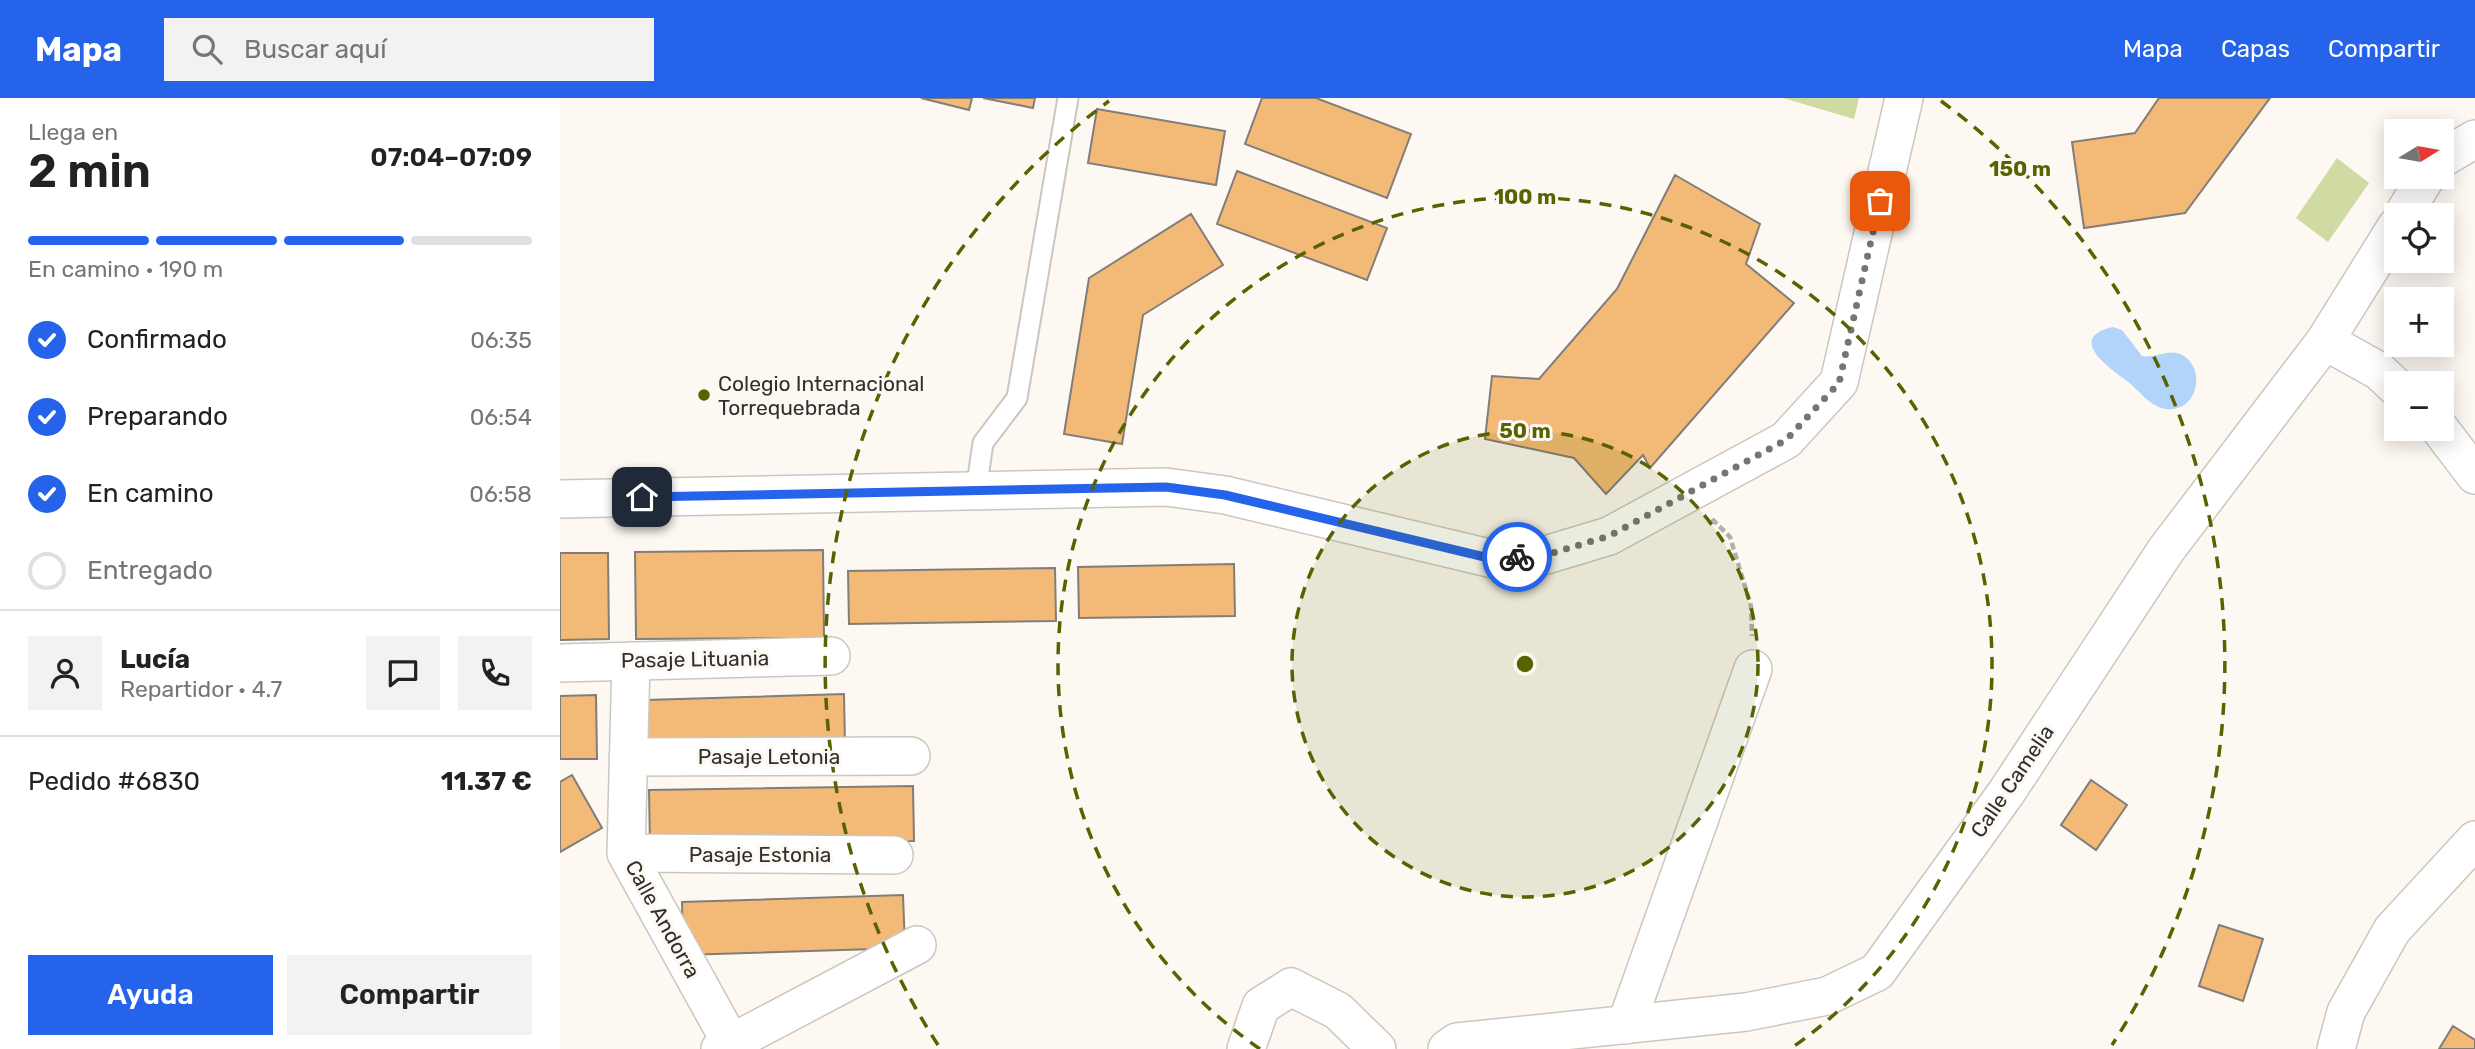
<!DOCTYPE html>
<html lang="es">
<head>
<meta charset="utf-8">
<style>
	:root { --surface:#fff; --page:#f2f2f2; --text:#222; --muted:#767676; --line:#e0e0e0; --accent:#2563eb }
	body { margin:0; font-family:Rubik,sans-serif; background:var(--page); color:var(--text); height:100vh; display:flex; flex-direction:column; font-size:26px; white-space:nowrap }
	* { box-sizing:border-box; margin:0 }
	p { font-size:23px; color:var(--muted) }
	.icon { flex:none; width:38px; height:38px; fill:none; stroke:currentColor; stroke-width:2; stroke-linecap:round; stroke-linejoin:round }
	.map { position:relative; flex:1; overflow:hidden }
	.panel { display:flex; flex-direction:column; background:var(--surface); width:560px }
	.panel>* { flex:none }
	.needle { width:46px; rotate:79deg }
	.fabs { position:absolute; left:1824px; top:21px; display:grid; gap:14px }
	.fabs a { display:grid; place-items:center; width:70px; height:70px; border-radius:0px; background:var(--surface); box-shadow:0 4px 18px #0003; font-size:35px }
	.pin { position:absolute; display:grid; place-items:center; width:60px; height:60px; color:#fff; margin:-30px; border-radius:14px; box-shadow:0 4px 10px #0006 }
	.courier { position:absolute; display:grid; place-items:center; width:70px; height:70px; margin:-35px; border:5px solid #2563eb; border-radius:50%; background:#fff; color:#222; box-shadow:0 2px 9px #0007 }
	.overview em { font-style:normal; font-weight:600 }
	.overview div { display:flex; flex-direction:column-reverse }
	.overview { display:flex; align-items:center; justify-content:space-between; height:119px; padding:0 28px }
	h1 { font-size:46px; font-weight:600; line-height:52px }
	.bar { display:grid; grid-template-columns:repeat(4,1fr); gap:10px 7px; align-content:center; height:84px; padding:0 28px }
	.bar i { height:9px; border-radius:5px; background:var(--line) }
	.bar .active { background:var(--accent) }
	.bar p { grid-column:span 4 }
	.line { display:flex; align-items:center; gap:18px; padding:0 28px; border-top:2px solid var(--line) }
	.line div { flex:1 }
	.round { display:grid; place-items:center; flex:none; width:74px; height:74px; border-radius:0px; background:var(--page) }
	ol { padding:0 28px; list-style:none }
	li { display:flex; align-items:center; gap:21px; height:77px }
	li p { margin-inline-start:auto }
	li .icon { padding:7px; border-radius:50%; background:var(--accent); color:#fff; stroke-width:4 }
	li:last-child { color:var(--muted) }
	li i { width:38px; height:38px; border:4px solid var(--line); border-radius:50% }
	.cta { display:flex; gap:14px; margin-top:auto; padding:14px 28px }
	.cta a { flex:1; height:80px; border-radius:0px; background:var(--accent); color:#fff; font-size:28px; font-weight:600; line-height:80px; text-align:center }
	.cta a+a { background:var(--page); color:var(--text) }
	header { display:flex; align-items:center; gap:42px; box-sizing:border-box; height:98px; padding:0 35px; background:var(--accent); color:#fff }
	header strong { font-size:33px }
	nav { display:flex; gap:38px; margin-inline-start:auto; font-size:24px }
	.search { width:490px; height:63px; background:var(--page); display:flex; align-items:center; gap:18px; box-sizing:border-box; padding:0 24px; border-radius:0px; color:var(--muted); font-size:26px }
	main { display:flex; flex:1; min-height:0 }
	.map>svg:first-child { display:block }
</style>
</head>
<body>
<header>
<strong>Mapa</strong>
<div class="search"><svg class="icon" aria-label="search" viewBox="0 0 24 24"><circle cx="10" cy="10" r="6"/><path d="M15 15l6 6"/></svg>Buscar aquí</div>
<nav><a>Mapa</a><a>Capas</a><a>Compartir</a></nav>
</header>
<main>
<section class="panel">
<div class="overview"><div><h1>2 min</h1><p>Llega en</p></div><em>07:04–07:09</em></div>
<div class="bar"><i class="active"></i><i class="active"></i><i class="active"></i><i></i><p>En camino · 190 m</p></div>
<ol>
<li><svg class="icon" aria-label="check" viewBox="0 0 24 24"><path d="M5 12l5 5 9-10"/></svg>Confirmado<p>06:35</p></li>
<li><svg class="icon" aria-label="check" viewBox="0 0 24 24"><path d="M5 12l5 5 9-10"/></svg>Preparando<p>06:54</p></li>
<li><svg class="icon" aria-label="check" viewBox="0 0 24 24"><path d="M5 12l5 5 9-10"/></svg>En camino<p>06:58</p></li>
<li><i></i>Entregado</li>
</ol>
<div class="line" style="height:126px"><a class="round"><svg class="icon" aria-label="person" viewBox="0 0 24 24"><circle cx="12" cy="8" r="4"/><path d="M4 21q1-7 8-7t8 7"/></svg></a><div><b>Lucía</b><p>Repartidor · 4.7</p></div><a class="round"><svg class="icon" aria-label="chat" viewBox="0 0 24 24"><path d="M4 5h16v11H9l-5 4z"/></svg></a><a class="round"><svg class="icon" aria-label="phone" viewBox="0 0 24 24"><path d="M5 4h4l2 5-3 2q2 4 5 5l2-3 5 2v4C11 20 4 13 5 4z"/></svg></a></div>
<div class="line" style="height:91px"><div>Pedido #6830</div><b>11.37 €</b></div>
<div class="cta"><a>Ayuda</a><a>Compartir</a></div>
</section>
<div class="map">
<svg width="1915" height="951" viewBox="0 0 1915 951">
	<rect width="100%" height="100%" fill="#fdf8f2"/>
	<!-- green -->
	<path fill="#d0daa3" d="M1223,0H1299L1294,21Z
		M1777,60L1809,85L1768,144L1736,120Z"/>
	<!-- water -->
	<path fill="#b3d4fa" d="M1553,229L1562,232L1582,258C1597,261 1610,249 1624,258C1647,274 1636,315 1606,311C1590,309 1579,292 1567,283C1550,270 1505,240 1553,229Z"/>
	<!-- building -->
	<path fill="#f3ba77" stroke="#827d78" stroke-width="2" d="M361,0H412L409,12Z
		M423,0H475L473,10Z
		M702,0H756L851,36L827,100L685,46Z
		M1599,0H1710L1625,115L1524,130L1512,44L1575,35Z
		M537,11L665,33L656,87L528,65Z
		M677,73L827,130L807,182L657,126Z
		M1115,77L1200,126L1186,166L1234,205L1090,370L1083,357L1046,396L1014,360L925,341L932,278L979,281L1057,191Z
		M631,116L663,167L583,217L562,346L504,336L529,180Z
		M263,452L264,540L76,541L75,454Z
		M0,455H48L49,541L0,542Z
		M674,466L675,518L519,520L518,469Z
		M495,470L496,523L289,526L288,473Z
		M284,596L285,647L87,654L86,602Z
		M36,597L37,661H0V598Z
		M12,677L42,730L0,754V684Z
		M1531,682L1567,707L1536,752L1501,727Z
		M353,688L354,743L90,746L89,692Z
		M343,797L345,850L123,857L122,804Z
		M1659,827L1703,841L1683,903L1639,888Z
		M1893,928L1915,942V951H1879Z"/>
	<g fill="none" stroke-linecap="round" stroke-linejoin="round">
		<defs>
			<path id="lane" d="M416,393L423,345L457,300L508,0"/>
			<path id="street" d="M1881,61L1915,41
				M1843,117L1866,79
				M1765,243L1819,273L1836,289
				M1880,331L1915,377
				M0,401L606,389L665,397L933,461L986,457L1049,438L1226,342L1279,284L1344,0
				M71,563L66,755L171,945
				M0,565L271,558
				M68,659L351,658
				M66,755L334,757
				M1066,927L1193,571
				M160,951L357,847
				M686,951L701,908L731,889L778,913L817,951
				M887,951L897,944L1186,914L1267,898L1317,874L1446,695L1606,452L1765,243L1836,129
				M1776,951L1786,914L1832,832L1915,742"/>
		</defs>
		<!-- lane casing -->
		<use href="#lane" stroke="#cbc6c0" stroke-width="23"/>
		<!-- street casing -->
		<use href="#street" stroke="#cbc6c0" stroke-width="40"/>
		<!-- path -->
		<path stroke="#b2aea9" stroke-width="4.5" stroke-dasharray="7 3.5" stroke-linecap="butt" d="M1152,421L1170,439L1191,508L1192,538"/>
		<!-- lane -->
		<use href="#lane" stroke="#fff" stroke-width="19"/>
		<!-- street -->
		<use href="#street" stroke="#fff" stroke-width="37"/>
	</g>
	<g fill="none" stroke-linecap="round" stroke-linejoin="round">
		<!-- done -->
		<path stroke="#787571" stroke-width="7" stroke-dasharray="0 12.6" d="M957,459L986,457L1049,438L1226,342L1279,285L1320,103"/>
		<!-- route -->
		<path stroke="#2563eb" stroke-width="9" d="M82,399L606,389L665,397L933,461L957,459"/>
	</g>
	<!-- distance rings -->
	<circle cx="965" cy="566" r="233" fill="#586200" fill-opacity=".12"/>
	<g fill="none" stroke="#586200" stroke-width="3.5" stroke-dasharray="12 9">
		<circle cx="965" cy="566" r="233"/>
		<path d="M700 951A467 467 0 1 1 1230 951"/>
		<path d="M378 947A700 700 0 0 1 549 3M1381 3A700 700 0 0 1 1552 947"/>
	</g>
	<!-- markers -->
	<circle fill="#586200" stroke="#fdf8f2" stroke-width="2.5" cx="144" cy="297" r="7"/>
	<g text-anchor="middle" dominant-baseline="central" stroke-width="6" stroke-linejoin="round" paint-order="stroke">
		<!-- poi labels -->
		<g font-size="21" fill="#312f2c" stroke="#fdf8f2" text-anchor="start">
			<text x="158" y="285">Colegio Internacional<tspan x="158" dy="24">Torrequebrada</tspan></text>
		</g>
		<!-- street labels -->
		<g font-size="21" fill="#312f2c" stroke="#fdf8f2">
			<text transform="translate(135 561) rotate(-1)">Pasaje Lituania</text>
			<text x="209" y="658">Pasaje Letonia</text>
			<text transform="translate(1452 683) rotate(-56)">Calle Camelia</text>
			<text x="200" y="756">Pasaje Estonia</text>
			<text transform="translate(103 821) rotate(61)">Calle Andorra</text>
		</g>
	</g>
	<circle cx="965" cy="566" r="10" fill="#586200" stroke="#fdf8f2" stroke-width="3.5"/>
	<g font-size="21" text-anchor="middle" font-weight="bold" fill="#586200" stroke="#fdf8f2" stroke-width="6" stroke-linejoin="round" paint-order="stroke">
		<text x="1460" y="78">150 m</text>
		<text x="965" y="106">100 m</text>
		<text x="965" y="340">50 m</text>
	</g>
</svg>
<div class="fabs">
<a><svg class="needle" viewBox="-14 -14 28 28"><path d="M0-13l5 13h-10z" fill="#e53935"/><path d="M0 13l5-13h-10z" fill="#767676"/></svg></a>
<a><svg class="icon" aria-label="locate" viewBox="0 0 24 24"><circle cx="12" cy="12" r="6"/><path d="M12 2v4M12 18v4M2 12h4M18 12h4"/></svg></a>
<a>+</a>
<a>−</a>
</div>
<div class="pin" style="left:1320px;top:103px;background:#ea580c"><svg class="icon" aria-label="bag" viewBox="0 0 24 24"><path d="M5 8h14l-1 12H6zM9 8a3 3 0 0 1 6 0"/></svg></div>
<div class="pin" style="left:82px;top:399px;background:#1f2937"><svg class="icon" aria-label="home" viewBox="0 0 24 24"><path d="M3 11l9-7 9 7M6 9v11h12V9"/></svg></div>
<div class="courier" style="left:957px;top:459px"><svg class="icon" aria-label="bike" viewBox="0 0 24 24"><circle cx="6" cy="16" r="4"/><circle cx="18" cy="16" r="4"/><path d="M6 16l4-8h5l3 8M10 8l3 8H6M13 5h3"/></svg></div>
</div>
</main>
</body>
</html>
